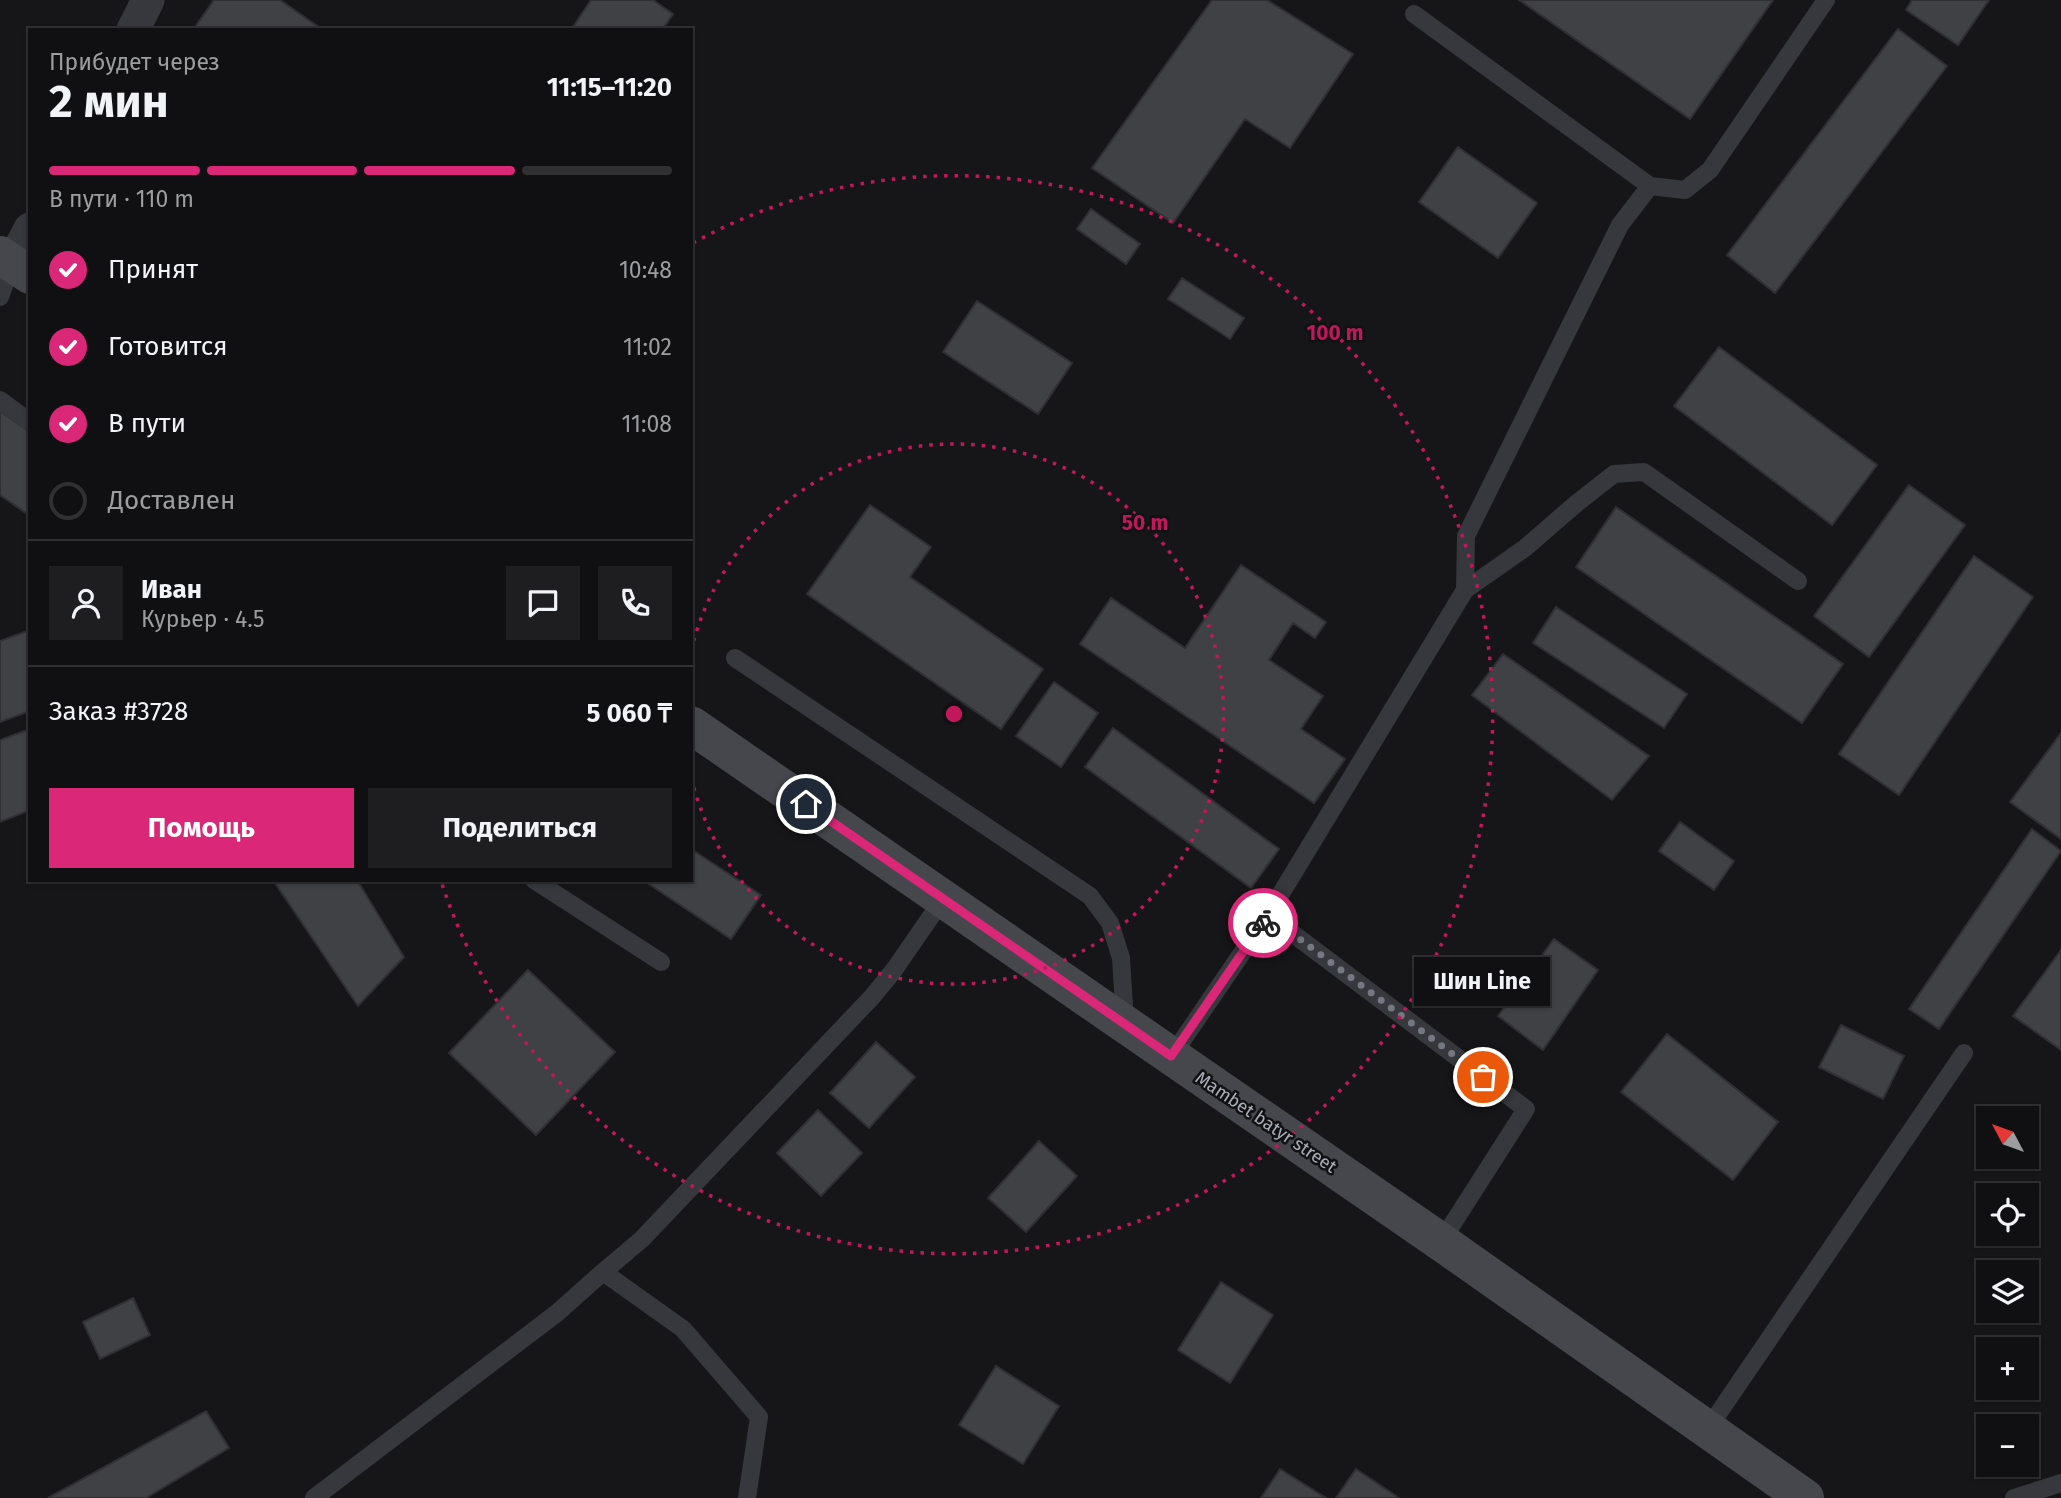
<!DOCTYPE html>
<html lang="ru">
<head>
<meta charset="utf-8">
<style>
	:root { --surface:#101012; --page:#1e1e20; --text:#f1f3f6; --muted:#9c9d9f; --line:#303032; --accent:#db2777 }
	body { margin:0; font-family:"Fira Sans",sans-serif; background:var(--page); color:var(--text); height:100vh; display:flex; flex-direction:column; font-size:26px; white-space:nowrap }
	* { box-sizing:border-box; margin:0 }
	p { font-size:23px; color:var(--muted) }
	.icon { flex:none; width:38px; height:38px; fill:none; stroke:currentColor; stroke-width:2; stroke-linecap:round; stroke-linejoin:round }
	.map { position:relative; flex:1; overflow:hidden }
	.panel { position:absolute; left:28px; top:28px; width:665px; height:854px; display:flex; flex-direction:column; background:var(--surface); border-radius:0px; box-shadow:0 2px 5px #0004,0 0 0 2px var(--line) }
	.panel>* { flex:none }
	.needle { width:46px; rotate:311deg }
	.fabs { position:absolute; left:1976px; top:1106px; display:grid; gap:14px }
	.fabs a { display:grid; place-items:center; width:63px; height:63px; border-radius:0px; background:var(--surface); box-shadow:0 2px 5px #0004,0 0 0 2px var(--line); font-size:35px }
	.pin { position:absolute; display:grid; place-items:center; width:60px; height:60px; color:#fff; margin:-30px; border:4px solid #fff; border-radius:50%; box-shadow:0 2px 7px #0007 }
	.courier { position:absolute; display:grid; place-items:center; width:70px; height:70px; margin:-35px; border:5px solid #db2777; border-radius:50%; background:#fff; color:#222; box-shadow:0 2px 9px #0007 }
	.bubble { position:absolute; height:49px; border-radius:0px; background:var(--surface); box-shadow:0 2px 5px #0004,0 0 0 2px var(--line); font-size:23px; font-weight:700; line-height:49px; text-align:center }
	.overview em { font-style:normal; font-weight:700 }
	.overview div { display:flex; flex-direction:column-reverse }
	.overview { display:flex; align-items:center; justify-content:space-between; height:119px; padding:0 21px }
	h1 { font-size:46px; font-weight:700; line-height:52px }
	.bar { display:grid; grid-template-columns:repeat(4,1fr); gap:10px 7px; align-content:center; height:84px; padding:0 21px }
	.bar i { height:9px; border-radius:5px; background:var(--line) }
	.bar .current { background:var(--accent) }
	.bar p { grid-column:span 4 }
	.line { display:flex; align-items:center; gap:18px; padding:0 21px; border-top:2px solid var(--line) }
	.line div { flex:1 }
	.round { display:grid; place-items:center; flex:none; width:74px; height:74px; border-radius:0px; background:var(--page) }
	ol { padding:0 21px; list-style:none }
	li { display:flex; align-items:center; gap:21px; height:77px }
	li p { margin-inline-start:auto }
	li .icon { padding:7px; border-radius:50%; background:var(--accent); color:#fff; stroke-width:4 }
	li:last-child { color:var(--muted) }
	li i { width:38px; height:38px; border:4px solid var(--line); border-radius:50% }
	.cta { display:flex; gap:14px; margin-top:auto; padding:14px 21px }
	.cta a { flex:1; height:80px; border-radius:0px; background:var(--accent); color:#fff; font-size:28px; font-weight:700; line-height:80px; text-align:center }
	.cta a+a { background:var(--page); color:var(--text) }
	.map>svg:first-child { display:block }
</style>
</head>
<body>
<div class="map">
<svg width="2061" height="1498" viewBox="0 0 2061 1498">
	<rect width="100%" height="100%" fill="#161618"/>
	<!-- building -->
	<path fill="#404145" stroke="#303034" stroke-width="2" d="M214,0H280L323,30H193Z
		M591,0H653L673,14L662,30H571Z
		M1212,0H1267L1353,54L1290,148L1245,119L1173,223L1092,168Z
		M1519,0H1773L1690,119Z
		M1912,0H1989L1958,45L1906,10Z
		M1898,29L1947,66L1775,293L1727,255Z
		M1458,147L1537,203L1498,258L1419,202Z
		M1091,209L1140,244L1126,264L1077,229Z
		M1182,278L1244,318L1230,339L1168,299Z
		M977,301L1072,363L1038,414L943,352Z
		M1719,347L1877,465L1832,525L1674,406Z
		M0,411L30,432V516L0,495Z
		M1909,485L1965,525L1869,657L1814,616Z
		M870,505L931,547L910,577L1043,669L1001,729L807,594Z
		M1616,507L1843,664L1802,723L1576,567Z
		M1974,556L2033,597L1899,795L1839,754Z
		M1241,565L1326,622L1315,638L1293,623L1269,660L1323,696L1301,729L1345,759L1314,803L1080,644L1111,598L1185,648Z
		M1556,607L1687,694L1664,728L1533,643Z
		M30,630V711L0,722V641Z
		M1503,654L1649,756L1612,800L1472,695Z
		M1054,682L1098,713L1061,767L1016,736Z
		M1113,728L1279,849L1251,888L1085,767Z
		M30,729V810L0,822V740Z
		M2061,733V839L2010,802Z
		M1680,822L1734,861L1714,890L1659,851Z
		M2032,829L2061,851L1939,1029L1909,1009Z
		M691,849L761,895L731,939L643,880H691Z
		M273,880H357L404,957L358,1006Z
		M1554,939L1598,970L1543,1050L1498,1016Z
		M2061,950V1050L2013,1016Z
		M528,970L615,1052L536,1135L449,1053Z
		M1841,1025L1904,1056L1883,1099L1819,1067Z
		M1667,1034L1778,1122L1733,1180L1621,1092Z
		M876,1042L915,1077L869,1128L830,1093Z
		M818,1110L862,1153L821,1196L777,1153Z
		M1039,1141L1077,1176L1026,1232L988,1198Z
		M1221,1282L1273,1315L1230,1383L1178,1350Z
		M133,1298L150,1335L100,1359L83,1322Z
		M996,1366L1059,1406L1023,1464L959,1425Z
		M206,1411L229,1448L146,1498H48Z
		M1280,1469L1326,1498H1261Z
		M1356,1469L1399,1498H1336Z"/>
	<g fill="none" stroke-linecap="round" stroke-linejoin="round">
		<!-- service -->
		<path stroke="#37383d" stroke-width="18" d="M1414,14L1650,186
			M0,297L12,263
			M0,400L30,422
			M1465,590L1525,548L1577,503L1614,474L1644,472L1798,581
			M735,658L1090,896L1110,923L1121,958L1125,1022
			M534,880L661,962
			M1268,915L1526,1109L1441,1242
			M1171,1057L1268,915L1465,590L1466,536L1620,225L1650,186L1685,190L1710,170L1826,0
			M603,1272L642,1239L872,997L894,970L943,899
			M1707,1430L1964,1053
			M314,1498L557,1313L603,1272L683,1329L759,1417L747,1498
			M2014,1498L2061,1483"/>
		<!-- minor -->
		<path stroke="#37383d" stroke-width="33" d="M133,30L148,0
			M12,263L30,229"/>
		<!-- secondary -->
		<path stroke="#45474d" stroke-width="38" d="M0,255L30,275
			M691,725L1441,1242L1805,1498"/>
	</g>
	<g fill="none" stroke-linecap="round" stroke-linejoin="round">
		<!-- done -->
		<path stroke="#757880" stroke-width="7" stroke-dasharray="0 12.6" d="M1263,923L1268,915L1483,1077"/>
		<!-- route -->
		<path stroke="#db2777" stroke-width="9" d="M806,804L1171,1056L1263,923"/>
	</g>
	<!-- distance rings -->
	<g fill="none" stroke="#c2185b" stroke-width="3.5" stroke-dasharray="3.5 7">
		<path d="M691 651A270 270 0 1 1 691 777"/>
		<path d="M693 243A539 539 0 1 1 441 881"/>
	</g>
	<g text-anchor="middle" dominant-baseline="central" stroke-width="5" stroke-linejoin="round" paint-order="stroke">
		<!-- street labels -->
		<g font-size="18" fill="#a8adb8" stroke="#111113">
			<text transform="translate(1266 1122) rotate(34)">Mambet batyr street</text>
		</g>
	</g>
	<circle cx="954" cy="714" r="10" fill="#c2185b" stroke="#111113" stroke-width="3.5"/>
	<g font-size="21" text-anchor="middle" font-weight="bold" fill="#c2185b" stroke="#111113" stroke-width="5" stroke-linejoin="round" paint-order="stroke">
		<text x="1335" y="340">100 m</text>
		<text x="1145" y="530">50 m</text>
	</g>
</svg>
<div class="fabs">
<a><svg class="needle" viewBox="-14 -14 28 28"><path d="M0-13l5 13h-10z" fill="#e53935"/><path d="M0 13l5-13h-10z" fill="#9c9d9f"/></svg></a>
<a><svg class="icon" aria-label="locate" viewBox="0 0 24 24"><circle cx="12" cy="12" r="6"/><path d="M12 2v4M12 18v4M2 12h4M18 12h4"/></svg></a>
<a><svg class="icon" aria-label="layers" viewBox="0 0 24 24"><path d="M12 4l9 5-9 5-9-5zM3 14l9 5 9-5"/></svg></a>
<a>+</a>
<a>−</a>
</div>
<div class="pin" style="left:1483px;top:1077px;background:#ea580c"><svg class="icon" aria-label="bag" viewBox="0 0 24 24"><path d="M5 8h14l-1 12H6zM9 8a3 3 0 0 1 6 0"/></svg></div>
<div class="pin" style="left:806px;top:804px;background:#1f2937"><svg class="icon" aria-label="home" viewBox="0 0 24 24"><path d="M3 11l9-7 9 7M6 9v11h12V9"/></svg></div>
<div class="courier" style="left:1263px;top:923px"><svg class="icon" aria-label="bike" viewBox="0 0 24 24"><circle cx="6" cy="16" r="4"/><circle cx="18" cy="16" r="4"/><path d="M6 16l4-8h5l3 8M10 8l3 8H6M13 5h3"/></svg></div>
<div class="bubble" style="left:1414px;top:957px;width:136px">Шин Line</div>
<section class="panel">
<div class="overview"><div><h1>2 мин</h1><p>Прибудет через</p></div><em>11:15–11:20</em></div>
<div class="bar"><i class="current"></i><i class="current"></i><i class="current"></i><i></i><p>В пути · 110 m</p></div>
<ol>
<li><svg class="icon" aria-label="check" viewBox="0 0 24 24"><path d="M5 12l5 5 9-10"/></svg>Принят<p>10:48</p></li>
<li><svg class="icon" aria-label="check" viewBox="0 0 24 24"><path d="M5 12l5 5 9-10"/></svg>Готовится<p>11:02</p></li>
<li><svg class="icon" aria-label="check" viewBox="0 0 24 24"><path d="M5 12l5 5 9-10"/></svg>В пути<p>11:08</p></li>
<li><i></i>Доставлен</li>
</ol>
<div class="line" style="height:126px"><a class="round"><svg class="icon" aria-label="person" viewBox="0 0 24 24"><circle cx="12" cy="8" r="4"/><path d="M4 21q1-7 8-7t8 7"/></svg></a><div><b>Иван</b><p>Курьер · 4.5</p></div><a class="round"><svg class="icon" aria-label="chat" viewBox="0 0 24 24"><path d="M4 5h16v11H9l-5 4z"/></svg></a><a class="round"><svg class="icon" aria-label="phone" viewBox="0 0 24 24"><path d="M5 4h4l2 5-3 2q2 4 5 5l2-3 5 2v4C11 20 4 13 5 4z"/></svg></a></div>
<div class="line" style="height:91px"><div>Заказ #3728</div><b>5 060 ₸</b></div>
<div class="cta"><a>Помощь</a><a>Поделиться</a></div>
</section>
</div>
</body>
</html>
